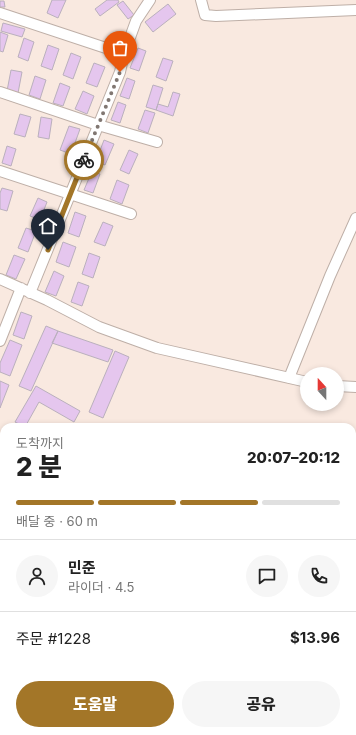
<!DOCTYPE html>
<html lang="ko">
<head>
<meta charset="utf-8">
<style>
	:root { --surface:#fff; --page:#f6f6f6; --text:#222; --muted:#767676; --line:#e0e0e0; --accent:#a37628 }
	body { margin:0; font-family:Inter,"Noto Sans KR",sans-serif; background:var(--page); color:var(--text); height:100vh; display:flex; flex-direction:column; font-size:15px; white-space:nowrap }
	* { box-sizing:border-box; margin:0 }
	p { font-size:13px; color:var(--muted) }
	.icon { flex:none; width:22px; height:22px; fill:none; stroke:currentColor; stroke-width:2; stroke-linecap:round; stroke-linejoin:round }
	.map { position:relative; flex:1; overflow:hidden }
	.panel { position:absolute; left:0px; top:423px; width:356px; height:312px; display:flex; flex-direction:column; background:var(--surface); border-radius:12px 12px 0 0; box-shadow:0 2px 6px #0003 }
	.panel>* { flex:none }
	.needle { width:26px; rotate:339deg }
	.tools { position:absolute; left:300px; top:367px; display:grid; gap:8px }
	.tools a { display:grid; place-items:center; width:44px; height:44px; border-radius:50%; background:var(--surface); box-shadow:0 2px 6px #0003; font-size:20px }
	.pin { position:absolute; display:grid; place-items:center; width:34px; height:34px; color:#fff; margin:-41px -17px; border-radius:50% 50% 50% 0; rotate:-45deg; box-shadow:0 0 4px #0007 }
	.pin .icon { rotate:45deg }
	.courier { position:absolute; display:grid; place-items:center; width:40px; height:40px; margin:-20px; border:3px solid #a37628; border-radius:50%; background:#fff; color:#222; box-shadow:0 1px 5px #0007 }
	.summary em { font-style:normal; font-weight:800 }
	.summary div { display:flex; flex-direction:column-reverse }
	.summary { display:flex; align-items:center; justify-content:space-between; height:68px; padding:0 16px }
	h1 { font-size:26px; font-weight:800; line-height:30px }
	.bar { display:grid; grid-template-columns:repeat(4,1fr); gap:6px 4px; align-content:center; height:48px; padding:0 16px }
	.bar i { height:5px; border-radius:3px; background:var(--line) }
	.bar .on { background:var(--accent) }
	.bar p { grid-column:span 4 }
	.line { display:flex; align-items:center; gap:10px; padding:0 16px; border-top:1px solid var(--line) }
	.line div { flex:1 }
	.round { display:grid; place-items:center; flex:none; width:42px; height:42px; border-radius:21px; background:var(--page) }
	.cta { display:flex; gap:8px; margin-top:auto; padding:8px 16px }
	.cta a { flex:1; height:46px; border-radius:24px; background:var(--accent); color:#fff; font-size:16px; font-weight:800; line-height:46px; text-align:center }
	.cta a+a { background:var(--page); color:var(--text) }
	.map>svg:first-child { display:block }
</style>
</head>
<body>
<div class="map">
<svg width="356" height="735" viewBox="0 0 356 735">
	<rect width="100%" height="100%" fill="#f9e9e0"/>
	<!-- building -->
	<path fill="#e5c6ee" stroke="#bab0bd" d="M52,0H66L58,18L47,13Z
		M107,0H118L119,2L100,16L95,9Z
		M0,1H4L5,7H0Z
		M123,1L134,15L128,19L117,5Z
		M168,4L176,14L153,32L145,22Z
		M3,23L25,29L22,37L1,31Z
		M0,32L8,35L3,52L0,51Z
		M24,38L34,42L28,61L18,57Z
		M48,45L59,49L52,70L41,66Z
		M138,48L146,51L139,71L130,68Z
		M71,53L81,57L73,79L63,75Z
		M163,58L173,61L166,81L156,77Z
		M94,63L105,67L97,87L86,83Z
		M11,70L22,72L18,93L7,91Z
		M35,76L46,80L40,99L29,95Z
		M127,78L135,81L129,99L120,96Z
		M60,83L70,87L63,106L53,103Z
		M153,85L163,88L156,110L146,107Z
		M83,91L94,96L87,114L75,109Z
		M173,92L180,94L173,116L156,110L158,104L168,107Z
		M118,102L126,105L120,123L111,120Z
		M145,110L155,113L148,133L138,129Z
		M20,114L31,117L25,137L14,134Z
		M41,117L52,119L49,139L38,137Z
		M69,126L80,129L71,154L60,150Z
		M104,140L114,144L105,165L96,161Z
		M7,146L16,149L11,166L2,163Z
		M129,150L138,154L129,174L120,170Z
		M92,171L100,174L93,193L84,190Z
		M117,180L129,185L122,204L110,199Z
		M2,188L13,191L7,211L0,209V193Z
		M38,198L47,202L40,220L30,216Z
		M75,212L86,216L79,237L68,233Z
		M103,222L113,226L105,246L94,242Z
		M26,228L36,231L28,252L18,248Z
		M63,242L76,247L69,267L56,262Z
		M89,253L100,257L93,278L82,274Z
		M14,255L25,259L16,279L6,275Z
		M54,271L64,276L56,296L45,292Z
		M78,282L89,286L82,306L71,302Z
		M21,312L32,316L24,339L13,335Z
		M46,326L58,331L31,391L19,386Z
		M58,331L113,350L108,362L52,343Z
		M10,340L22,345L10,376L0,372V363Z
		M115,351L129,357L103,418L89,412Z
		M0,381L9,385L0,408Z
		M36,386L80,411L74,422L39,402L25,427L15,422Z
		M4,453V483L0,481V460Z
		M1,484L4,486V498L0,505Z
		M0,543L4,545V557L0,554Z"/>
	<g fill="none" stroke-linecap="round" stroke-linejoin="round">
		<defs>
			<path id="minor" d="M201,0L205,15L216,16L356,10
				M0,13L124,54L120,72L30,293
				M124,54L136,21L150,0
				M0,92L98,125L157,142
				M0,171L131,214
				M0,279L47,300L99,327L157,348L307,382
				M0,341L21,288
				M289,378L330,276L356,218
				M337,386L356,387"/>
		</defs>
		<!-- minor casing -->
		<use href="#minor" stroke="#beafa7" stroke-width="12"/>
		<!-- minor -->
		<use href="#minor" stroke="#fff" stroke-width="10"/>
	</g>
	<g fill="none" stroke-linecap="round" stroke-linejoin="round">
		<!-- done -->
		<path stroke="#817772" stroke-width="4" stroke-dasharray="0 7.2" d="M84,160L120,72"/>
		<!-- route -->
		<path stroke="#a37628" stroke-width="5" d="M48,250L84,160"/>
	</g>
</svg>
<div class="tools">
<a><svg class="needle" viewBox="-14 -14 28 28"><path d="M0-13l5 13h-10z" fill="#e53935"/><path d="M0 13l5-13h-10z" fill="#767676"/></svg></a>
</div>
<div class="pin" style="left:120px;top:72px;background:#ea580c"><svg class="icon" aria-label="bag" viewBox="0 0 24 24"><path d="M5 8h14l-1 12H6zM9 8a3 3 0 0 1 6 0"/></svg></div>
<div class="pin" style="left:48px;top:250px;background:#1f2937"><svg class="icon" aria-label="home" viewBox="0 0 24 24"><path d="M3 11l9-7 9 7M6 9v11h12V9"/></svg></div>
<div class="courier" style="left:84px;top:160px"><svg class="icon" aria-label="bike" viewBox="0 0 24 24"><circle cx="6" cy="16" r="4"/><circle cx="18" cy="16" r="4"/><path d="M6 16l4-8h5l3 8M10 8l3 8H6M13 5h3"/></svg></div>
<section class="panel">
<div class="summary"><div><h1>2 분</h1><p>도착까지</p></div><em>20:07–20:12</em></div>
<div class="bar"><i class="on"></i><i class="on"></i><i class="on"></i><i></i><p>배달 중 · 60 m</p></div>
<div class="line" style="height:72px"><a class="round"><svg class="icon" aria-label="person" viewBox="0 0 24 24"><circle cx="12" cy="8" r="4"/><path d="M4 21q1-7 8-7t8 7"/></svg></a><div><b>민준</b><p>라이더 · 4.5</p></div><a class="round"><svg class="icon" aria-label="chat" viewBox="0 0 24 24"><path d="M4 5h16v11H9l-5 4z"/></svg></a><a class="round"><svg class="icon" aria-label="phone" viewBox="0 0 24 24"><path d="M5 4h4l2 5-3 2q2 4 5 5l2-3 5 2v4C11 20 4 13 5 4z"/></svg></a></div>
<div class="line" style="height:52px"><div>주문 #1228</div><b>$13.96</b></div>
<div class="cta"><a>도움말</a><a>공유</a></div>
</section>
</div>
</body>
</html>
